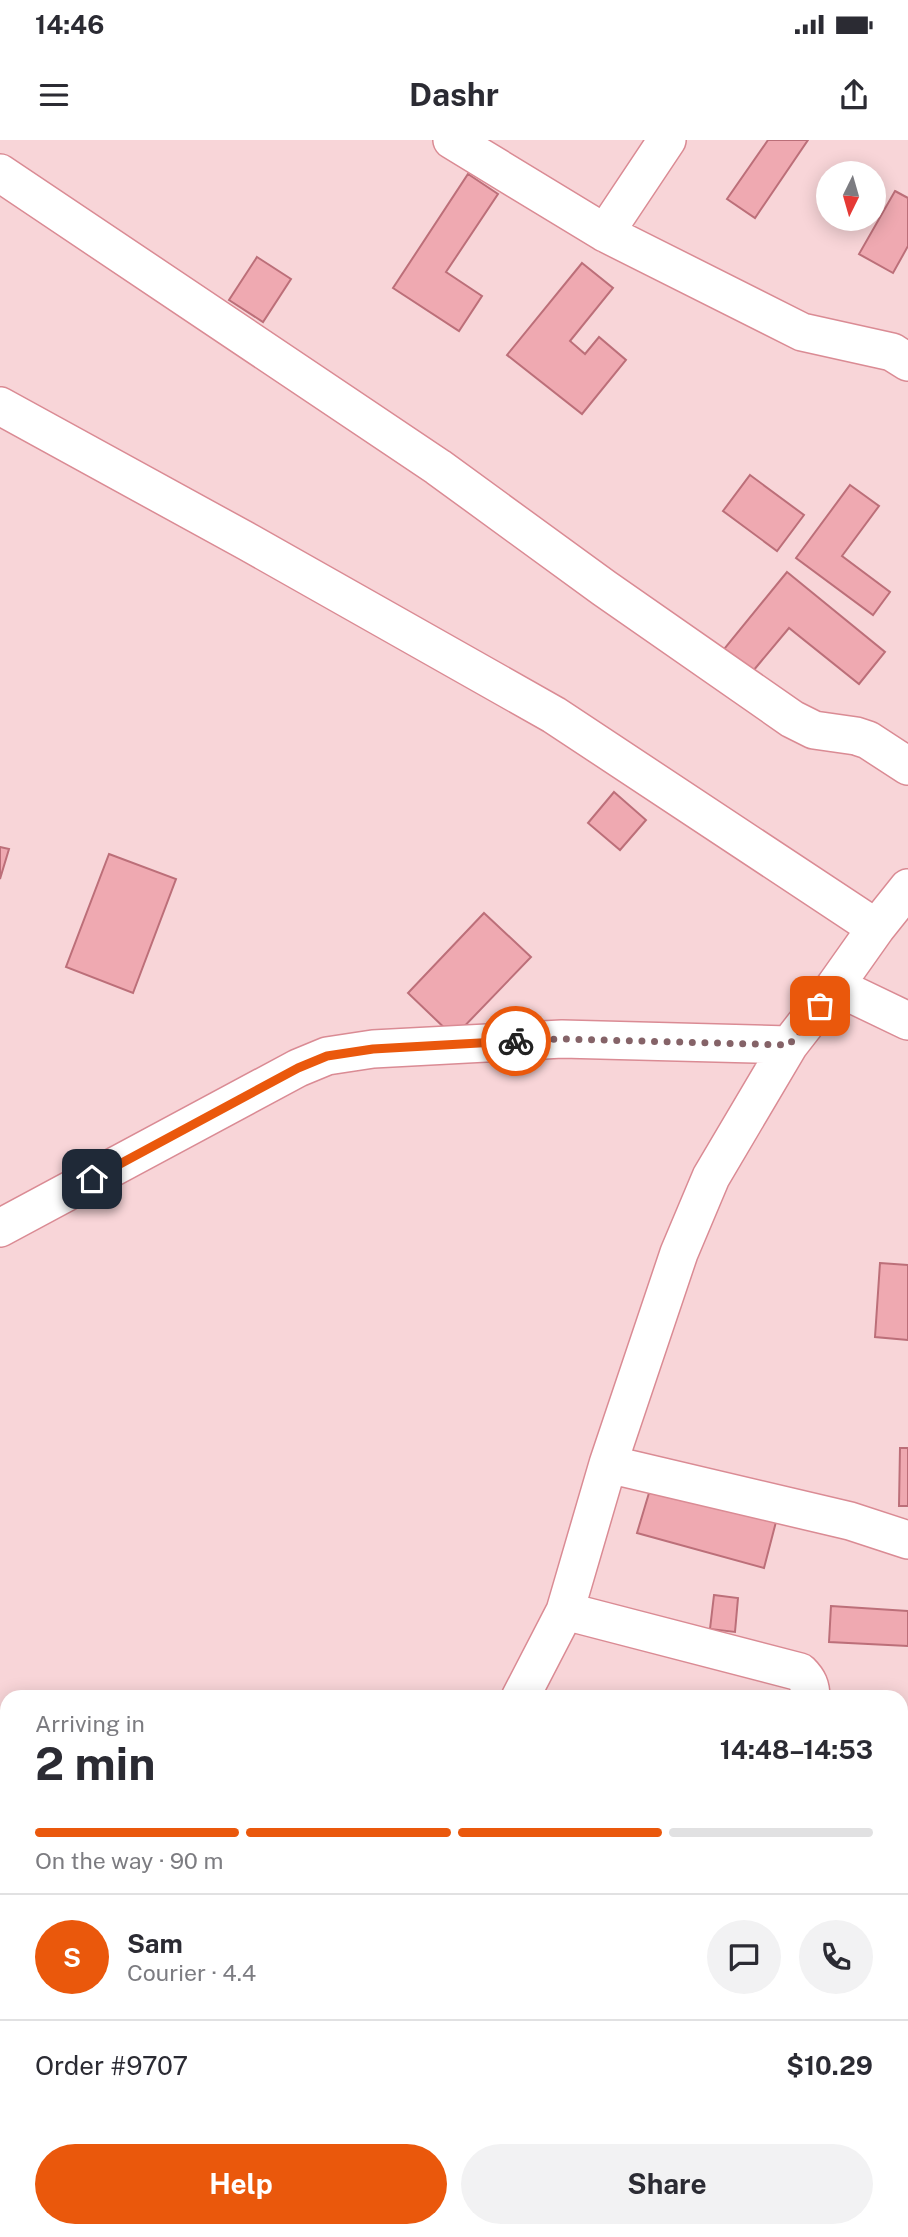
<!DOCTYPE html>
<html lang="en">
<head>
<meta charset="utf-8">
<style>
	:root { --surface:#fff; --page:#f2f2f3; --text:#2b2b33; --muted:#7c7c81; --line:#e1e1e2; --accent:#ea580c }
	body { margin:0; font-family:"Public Sans",sans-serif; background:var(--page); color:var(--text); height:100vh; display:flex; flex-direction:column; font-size:26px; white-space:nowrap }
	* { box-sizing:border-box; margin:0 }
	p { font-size:23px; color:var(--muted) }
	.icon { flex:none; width:38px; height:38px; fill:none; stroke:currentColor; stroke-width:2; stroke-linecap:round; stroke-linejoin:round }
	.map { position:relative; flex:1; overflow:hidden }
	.side { position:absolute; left:0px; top:1550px; width:908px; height:548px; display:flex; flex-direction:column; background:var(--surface); border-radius:21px 21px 0 0; box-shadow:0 4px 18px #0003 }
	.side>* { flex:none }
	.needle { width:46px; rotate:185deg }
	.buttons { position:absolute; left:816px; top:21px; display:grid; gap:14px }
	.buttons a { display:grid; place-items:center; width:70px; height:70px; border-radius:50%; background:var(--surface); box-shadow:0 4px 18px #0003; font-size:35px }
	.pin { position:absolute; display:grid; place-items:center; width:60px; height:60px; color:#fff; margin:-30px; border-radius:14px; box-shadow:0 4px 10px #0006 }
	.courier { position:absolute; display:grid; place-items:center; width:70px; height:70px; margin:-35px; border:5px solid #ea580c; border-radius:50%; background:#fff; color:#222; box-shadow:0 2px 9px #0007 }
	.headline em { font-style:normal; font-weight:700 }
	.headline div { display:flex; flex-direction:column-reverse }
	.headline { display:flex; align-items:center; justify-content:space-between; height:119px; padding:0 35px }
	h1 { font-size:46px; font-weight:700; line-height:52px }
	.bar { display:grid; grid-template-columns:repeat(4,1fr); gap:10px 7px; align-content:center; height:84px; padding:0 35px }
	.bar i { height:9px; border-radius:5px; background:var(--line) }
	.bar .current { background:var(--accent) }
	.bar p { grid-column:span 4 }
	.line { display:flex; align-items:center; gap:18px; padding:0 35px; border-top:2px solid var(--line) }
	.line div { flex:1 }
	.round { display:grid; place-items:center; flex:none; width:74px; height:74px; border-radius:37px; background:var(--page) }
	.primary-button { display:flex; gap:14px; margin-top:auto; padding:14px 35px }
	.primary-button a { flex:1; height:80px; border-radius:42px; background:var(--accent); color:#fff; font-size:28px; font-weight:700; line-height:80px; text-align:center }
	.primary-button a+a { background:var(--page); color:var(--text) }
	.status { display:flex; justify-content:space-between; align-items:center; height:49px; padding:0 35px; background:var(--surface); direction:ltr }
	.status svg { height:19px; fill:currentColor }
	header { display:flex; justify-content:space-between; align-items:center; height:91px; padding:0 35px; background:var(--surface); font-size:32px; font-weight:700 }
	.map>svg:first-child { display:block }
</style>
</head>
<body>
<div class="status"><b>14:46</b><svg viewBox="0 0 49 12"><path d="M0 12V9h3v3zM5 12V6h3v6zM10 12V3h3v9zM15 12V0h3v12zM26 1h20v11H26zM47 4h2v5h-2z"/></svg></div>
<header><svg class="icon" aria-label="menu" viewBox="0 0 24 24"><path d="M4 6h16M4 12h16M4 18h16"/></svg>Dashr<svg class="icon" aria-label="share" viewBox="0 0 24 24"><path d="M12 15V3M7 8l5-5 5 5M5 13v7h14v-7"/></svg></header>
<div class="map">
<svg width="908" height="2097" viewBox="0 0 908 2097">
	<rect width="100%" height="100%" fill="#f8d5d8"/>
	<!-- building -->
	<path fill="#efa9b1" stroke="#bc6f79" stroke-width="2" d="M768,0H808L755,78L727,59Z
		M468,34L498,54L446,132L482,156L459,191L393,148Z
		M895,51L908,58V106L893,133L859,114Z
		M257,117L291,139L263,182L229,160Z
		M582,123L613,148L570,201L585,214L599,197L626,220L582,274L507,215Z
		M750,335L804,375L777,411L723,371Z
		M850,345L879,366L842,416L890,452L873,475L796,418Z
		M787,432L885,512L859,544L789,488L748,537L720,514Z
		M614,652L646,680L620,710L588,683Z
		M0,707L9,709L0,739Z
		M109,714L176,739L133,853L66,827Z
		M484,773L531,817L454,897L408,853Z
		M880,1123L908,1125V1200L875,1197Z
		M900,1308H908V1366H899Z
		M652,1343L777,1378L764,1428L637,1393Z
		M714,1455L738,1458L735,1492L710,1489Z
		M831,1466L908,1471V1506L829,1502Z"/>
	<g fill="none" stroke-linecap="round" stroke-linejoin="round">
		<defs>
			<path id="street" d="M452,0L605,93L802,192L892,212L908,222
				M0,33L438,327L604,448L792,579L814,590L856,596L868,600L908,626
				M605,93L667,0
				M0,266L248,402L554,575L876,788
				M835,846L908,881
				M0,1088L298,928L327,916L373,909L562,899L789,905
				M608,1324L850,1381L908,1400
				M565,1471L800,1532C808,1540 811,1546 811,1558
				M520,1558L565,1471L608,1324L679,1113L711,1037L789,905L835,846L876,788L908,748
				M901,1764L908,1765
				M0,1964L7,1961
				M298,2091L299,2097
				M904,2097H908"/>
		</defs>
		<!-- street casing -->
		<use href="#street" stroke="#da8b94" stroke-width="40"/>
		<!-- street -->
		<use href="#street" stroke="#fff" stroke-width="37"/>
	</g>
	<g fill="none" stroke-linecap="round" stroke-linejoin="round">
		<!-- done -->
		<path stroke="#856368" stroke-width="7" stroke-dasharray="0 12.6" d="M516,901L562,899L789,905L820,866"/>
		<!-- route -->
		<path stroke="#ea580c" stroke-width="9" d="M92,1039L298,928L327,916L373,909L516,901"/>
	</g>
</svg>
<div class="buttons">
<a><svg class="needle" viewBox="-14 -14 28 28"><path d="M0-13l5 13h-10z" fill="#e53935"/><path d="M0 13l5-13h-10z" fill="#7c7c81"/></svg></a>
</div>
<div class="pin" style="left:820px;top:866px;background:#ea580c"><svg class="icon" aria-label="bag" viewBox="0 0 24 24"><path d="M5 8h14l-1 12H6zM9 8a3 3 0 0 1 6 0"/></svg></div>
<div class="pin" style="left:92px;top:1039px;background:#1f2937"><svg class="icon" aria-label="home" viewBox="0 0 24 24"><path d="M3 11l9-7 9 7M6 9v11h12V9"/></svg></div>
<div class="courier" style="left:516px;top:901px"><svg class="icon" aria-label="bike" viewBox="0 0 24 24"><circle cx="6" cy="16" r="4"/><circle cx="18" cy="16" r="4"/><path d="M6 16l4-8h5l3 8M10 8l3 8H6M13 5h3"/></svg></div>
<section class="side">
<div class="headline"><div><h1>2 min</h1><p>Arriving in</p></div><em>14:48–14:53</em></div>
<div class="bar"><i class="current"></i><i class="current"></i><i class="current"></i><i></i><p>On the way · 90 m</p></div>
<div class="line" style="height:126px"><b class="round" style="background:var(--accent);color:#fff">S</b><div><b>Sam</b><p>Courier · 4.4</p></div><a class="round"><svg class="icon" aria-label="chat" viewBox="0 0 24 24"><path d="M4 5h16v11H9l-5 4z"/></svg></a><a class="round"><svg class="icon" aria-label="phone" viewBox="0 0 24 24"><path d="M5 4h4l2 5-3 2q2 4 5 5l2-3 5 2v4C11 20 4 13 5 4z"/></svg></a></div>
<div class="line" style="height:91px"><div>Order #9707</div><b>$10.29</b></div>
<div class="primary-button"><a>Help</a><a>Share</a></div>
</section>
</div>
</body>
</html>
